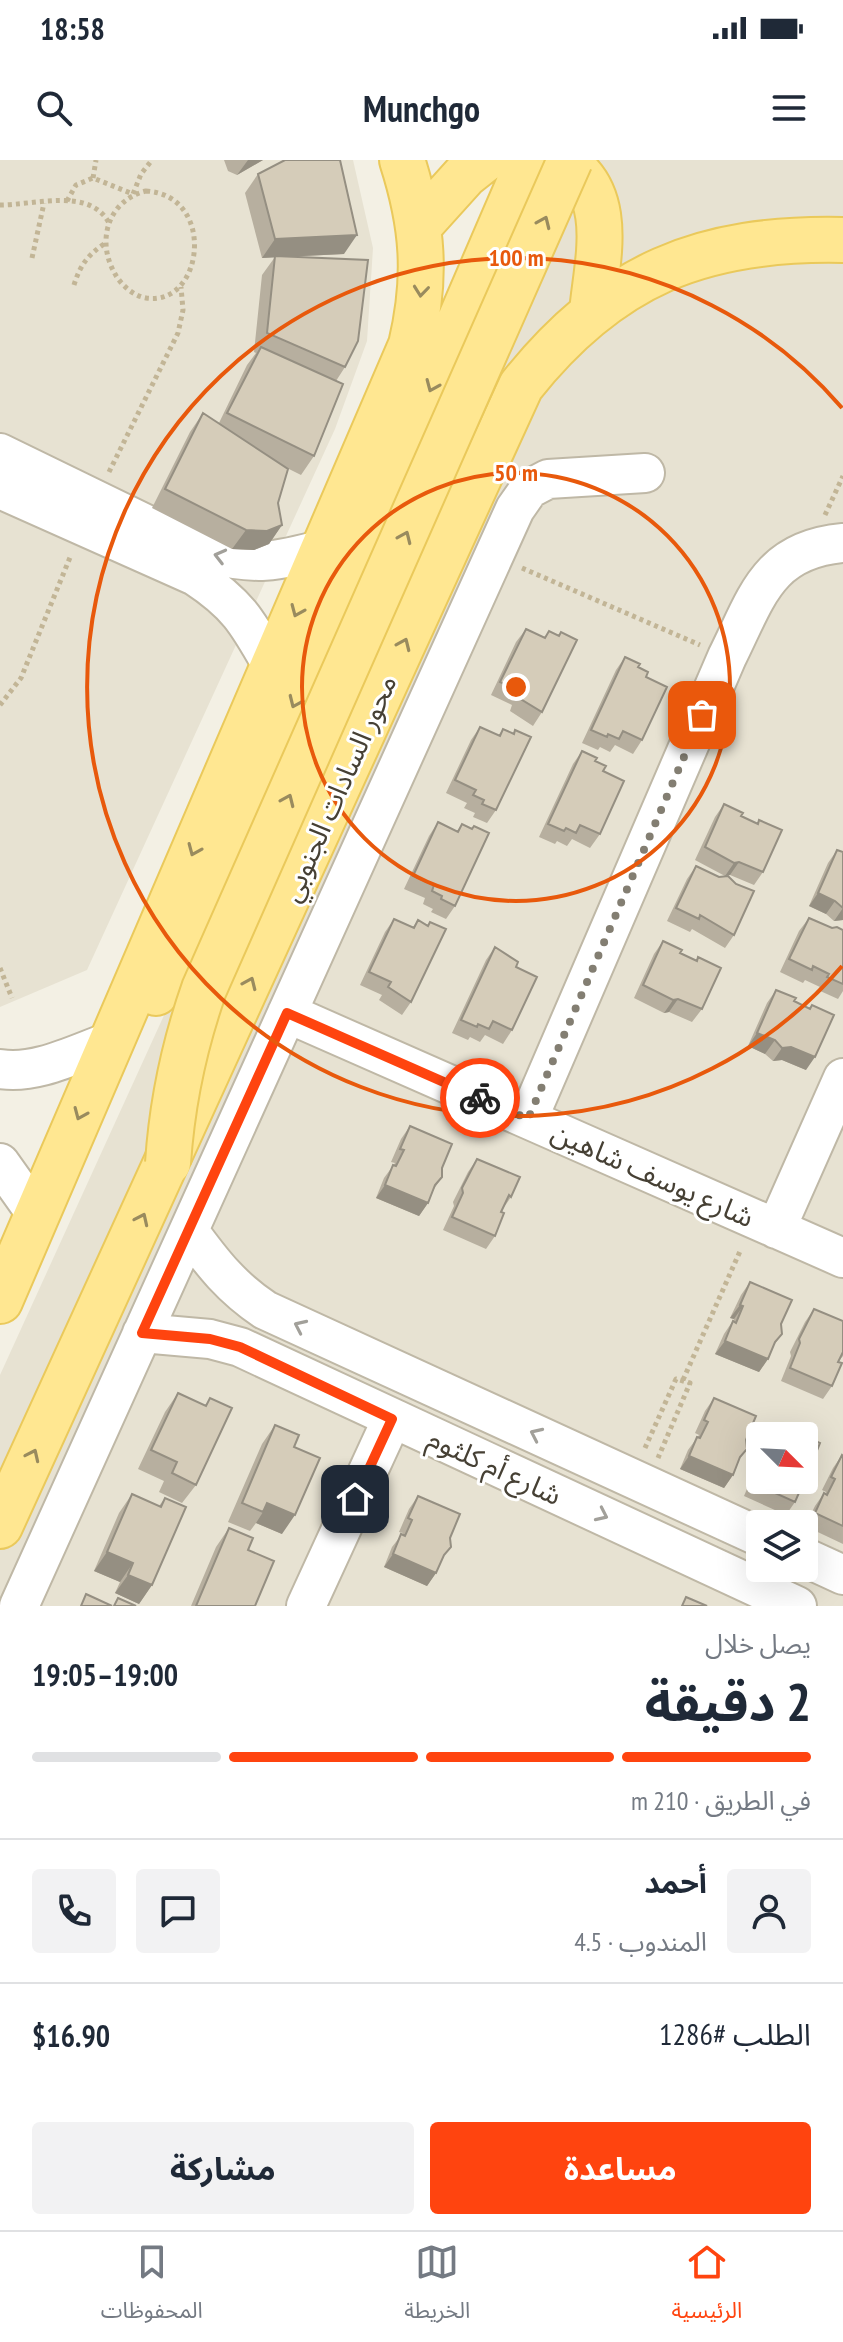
<!DOCTYPE html>
<html lang="ar">
<head>
<meta charset="utf-8">
<style>
	:root { --surface:#fff; --page:#f2f2f3; --text:#1f2937; --muted:#747a83; --line:#e0e1e3; --accent:#ff440f }
	body { margin:0; font-family:"PT Sans Narrow","Noto Sans Arabic",sans-serif; background:var(--page); color:var(--text); direction:rtl; height:100vh; display:flex; flex-direction:column; font-size:30px; white-space:nowrap }
	* { box-sizing:border-box; margin:0 }
	p { font-size:26px; color:var(--muted) }
	.icon { flex:none; width:44px; height:44px; fill:none; stroke:currentColor; stroke-width:2; stroke-linecap:round; stroke-linejoin:round }
	.map { position:relative; height:1446px; overflow:hidden; direction:ltr }
	.panel { display:flex; flex-direction:column; background:var(--surface); flex:1 }
	.panel>* { flex:none }
	.needle { width:52px; rotate:114deg }
	.controls { position:absolute; left:746px; top:1262px; display:grid; gap:16px }
	.controls a { display:grid; place-items:center; width:72px; height:72px; border-radius:8px; background:var(--surface); box-shadow:0 8px 32px #0002; font-size:40px }
	.pin { position:absolute; display:grid; place-items:center; width:68px; height:68px; color:#fff; margin:-34px; border-radius:16px; box-shadow:0 4px 12px #0006 }
	.courier { position:absolute; display:grid; place-items:center; width:80px; height:80px; margin:-40px; border:6px solid #ff440f; border-radius:50%; background:#fff; color:#222; box-shadow:0 2px 10px #0007 }
	.head em { font-style:normal; font-weight:700 }
	.head div { display:flex; flex-direction:column-reverse }
	.head { display:flex; align-items:center; justify-content:space-between; height:136px; padding:0 32px }
	h1 { font-size:52px; font-weight:700; line-height:60px }
	.bar { display:grid; grid-template-columns:repeat(4,1fr); gap:12px 8px; align-content:center; height:96px; padding:0 32px }
	.bar i { height:10px; border-radius:6px; background:var(--line) }
	.bar .on { background:var(--accent) }
	.bar p { grid-column:span 4 }
	.line { display:flex; align-items:center; gap:20px; padding:0 32px; border-top:2px solid var(--line) }
	.line div { flex:1 }
	.round { display:grid; place-items:center; flex:none; width:84px; height:84px; border-radius:8px; background:var(--page) }
	.button { display:flex; gap:16px; margin-top:auto; padding:16px 32px }
	.button a { flex:1; height:92px; border-radius:8px; background:var(--accent); color:#fff; font-size:32px; font-weight:700; line-height:92px; text-align:center }
	.button a+a { background:var(--page); color:var(--text) }
	.status { display:flex; justify-content:space-between; align-items:center; height:56px; padding:0 40px; background:var(--surface); direction:ltr }
	.status svg { height:22px; fill:currentColor }
	header { display:flex; justify-content:space-between; align-items:center; height:104px; padding:0 32px; background:var(--surface); font-size:36px; font-weight:700 }
	.dock { display:flex; justify-content:space-around; align-items:center; height:112px; border-top:2px solid var(--line); background:var(--surface); font-size:22px; color:var(--muted) }
	.dock a { display:grid; justify-items:center; gap:4px }
	.dock .on { color:var(--accent) }
	.map>svg:first-child { display:block }
</style>
</head>
<body>
<div class="status"><b>18:58</b><svg viewBox="0 0 49 12"><path d="M0 12V9h3v3zM5 12V6h3v6zM10 12V3h3v9zM15 12V0h3v12zM26 1h20v11H26zM47 4h2v5h-2z"/></svg></div>
<header><svg class="icon" aria-label="menu" viewBox="0 0 24 24"><path d="M4 6h16M4 12h16M4 18h16"/></svg>Munchgo<svg class="icon" aria-label="search" viewBox="0 0 24 24"><circle cx="10" cy="10" r="6"/><path d="M15 15l6 6"/></svg></header>
<div class="map">
<svg width="843" height="1446" viewBox="0 0 843 1446">
	<rect width="100%" height="100%" fill="#f3f0e4"/>
	<!-- residential -->
	<path fill="#e7e2d2" fill-rule="evenodd" d="M0,0H353L373,88L367,181L335,269L87,810L0,847Z
		M554,0H843V1446H0V1215ZM760,1276H804V1320H760ZM760,1364H804V1408H760Z"/>
	<g fill="none" stroke-linecap="round" stroke-linejoin="round">
		<defs>
			<path id="minor" d="M0,293L205,393C257,406 274,402 324,389
				M0,329L195,416C239,445 248,463 273,507
				M287,853L843,1098
				M0,909C37,915 77,893 112,881
				M528,959L727,497C757,437 767,390 843,383
				M0,1003L37,1055
				M776,1069L843,918
				M189,1071C213,1104 231,1127 265,1150L760,1377
				M142,1173L210,1179L240,1187L797,1446
				M804,1397L843,1415
				M19,1446L515,349L529,329L548,319L645,313
				M306,1446L392,1259"/>
			<path id="major" d="M561,0C617,32 597,99 592,152
				M419,66L465,15L484,0
				M156,833L179,799L195,768L339,441L529,0
				M0,1141L411,185C427,118 423,65 402,0
				M0,1366L521,226C610,114 702,77 843,80"/>
		</defs>
		<!-- minor casing -->
		<use href="#minor" stroke="#bfb8a6" stroke-width="42"/>
		<!-- major casing -->
		<use href="#major" stroke="#eac95b" stroke-width="48"/>
		<!-- path -->
		<path stroke="#c2b596" stroke-width="5" stroke-dasharray="4 4" stroke-linecap="butt" d="M93,18L96,0
			M146,31C217,35 204,147 146,138C133,136 120,124 114,112C96,79 109,40 146,31Z
			M67,41L76,25L93,18L133,34L141,14L152,0
			M0,45C35,45 90,27 109,63
			M32,98L44,43
			M74,125C80,105 88,95 104,84
			M109,312L178,173L183,150L181,127
			M825,355L843,316
			M522,408L700,485
			M0,545L21,518L71,395
			M0,808L12,838
			M683,1220L741,1089
			M645,1288L676,1219L690,1223L658,1298"/>
		<!-- minor -->
		<use href="#minor" stroke="#fff" stroke-width="38"/>
		<!-- major -->
		<use href="#major" stroke="#ffe791" stroke-width="44"/>
		<defs>
			<path id="major-bridge" d="M168,1003C172,943 184,886 204,829L570,0"/>
		</defs>
		<!-- major-bridge casing -->
		<use href="#major-bridge" stroke="#eac95b" stroke-width="48" stroke-linecap="butt"/>
		<!-- major-bridge -->
		<use href="#major-bridge" stroke="#ffe791" stroke-width="44"/>
	</g>
	<!-- wall -->
	<path fill="#b7af9f" d="M224,0H263L237,15L228,11Z
		M258,14L344,94L284,97L345,207L336,221L314,296L301,315L283,306L278,343L282,365L269,384L254,390L232,389L152,348L190,272L203,253L219,263L247,205L256,193L254,192L262,115L275,97L262,98L245,33Z
		M526,469L544,478L549,471L559,476L561,472L542,552L533,566L510,551L512,545L491,535L516,482Z
		M625,497L638,507L646,517L642,580L633,594L615,585L610,592L600,587L598,590L582,583L616,510Z
		M480,567L498,576L503,569L513,573L515,570L496,650L487,663L473,657L475,653L464,648L467,643L446,633L471,580Z
		M582,591L595,601L603,611L600,674L590,688L572,679L567,686L557,681L555,684L539,677L573,604Z
		M724,644L741,656L757,663L759,660L763,712L754,725L730,715L725,716L695,700L715,657Z
		M438,662L457,671L462,664L472,669L474,666L455,746L446,759L431,752L433,749L423,744L425,738L404,729L429,676Z
		M837,690L843,692V760L834,761L826,754L809,746L828,703Z
		M696,706L734,775L725,788L692,769L690,772L667,761L687,719Z
		M809,758L832,768L843,770V831L838,839L818,830L820,827L805,820L803,823L780,812L799,771Z
		M394,759L413,767L418,760L428,765L430,762L411,842L402,855L379,840L382,835L360,825L385,772Z
		M663,781L680,793L696,800L698,797L702,849L692,862L669,852L664,853L634,838L654,794Z
		M495,787L516,807L512,870L503,884L485,875L480,882L470,877L468,880L452,873L486,800Z
		M776,830L794,841L809,848L812,845L806,910L782,900L773,901L765,894L748,886L767,843Z
		M410,966L442,1008V1017L434,1029L428,1043L419,1056L376,1038L384,1018L395,1003L391,1002L401,979Z
		M477,999L511,1037L502,1050L495,1076L486,1089L443,1070L454,1046L453,1042L468,1012Z
		M750,1122L781,1164L782,1174L774,1185L768,1199L759,1212L715,1194L724,1174L734,1159L730,1158L741,1135Z
		M814,1149L843,1161V1196L838,1202L832,1226L823,1239L781,1221L791,1196L790,1192L805,1162Z
		M178,1233L205,1246L210,1238L196,1325L182,1343L159,1332L164,1321L138,1309L165,1252Z
		M714,1238L746,1280L747,1289L738,1301L733,1315L724,1328L680,1309L688,1290L699,1275L695,1273L705,1251Z
		M275,1265L294,1287L282,1374L256,1363L250,1371L228,1362L262,1284Z
		M760,1293V1320L795,1342L786,1355L744,1336L754,1312L753,1307Z
		M842,1295L843,1296V1384L805,1366L815,1346L824,1333L825,1334L826,1332L822,1330L833,1308Z
		M132,1334L159,1346L165,1338L152,1425L139,1444L115,1433L120,1422L94,1411L119,1353Z
		M418,1336L441,1401L436,1413L427,1426L384,1407L392,1387L403,1373L399,1372L409,1349Z
		M229,1368L248,1390L255,1446H191L216,1387Z"/>
	<!-- shaded-wall -->
	<path fill="#958f82" d="M248,0H263L237,15Z
		M357,75L344,94L262,98L275,79Z
		M282,365L269,384L254,390L232,389L246,370Z
		M739,702L730,715L725,716L734,703Z
		M818,733L835,741L826,754L809,746Z
		M843,748V760L834,761Z
		M678,839L669,852L664,853L673,840Z
		M757,873L775,880L765,894L748,886Z
		M791,887L815,897L806,910L782,900L773,901L782,888Z
		M385,1025L428,1043L419,1056L376,1038Z
		M740,1145L743,1146L734,1159L730,1158Z
		M725,1181L768,1199L759,1212L715,1194Z
		M689,1296L733,1315L724,1328L680,1309Z
		M267,1343L295,1355L282,1374L256,1363L263,1352Z
		M107,1392L133,1403L120,1422L94,1411Z
		M393,1394L436,1413L427,1426L384,1407Z
		M128,1415L152,1425L139,1444L115,1433Z"/>
	<!-- building -->
	<path fill="#d5ccb9" stroke="#958f82" stroke-width="2" d="M285,0H340L357,75L275,79L258,14Z
		M275,96L368,100L358,181L345,207L267,173Z
		M261,187L343,224L314,296L227,253Z
		M203,253L288,309L278,343L282,365L267,371L246,370L165,329Z
		M526,469L545,478L549,471L559,476L561,472L577,480L542,552L519,538L521,532L500,522Z
		M625,497L640,504L638,507L648,512L646,517L667,527L642,580L623,571L619,579L608,574L607,577L591,570Z
		M480,567L500,576L503,569L514,574L515,570L531,577L496,650L482,644L484,640L473,635L476,630L455,620Z
		M582,591L597,598L595,601L606,606L603,611L624,621L600,674L580,665L576,673L566,668L564,671L548,664Z
		M724,644L743,653L741,656L758,664L759,660L782,670L763,712L739,702L734,703L705,687Z
		M438,662L458,672L462,664L472,669L474,666L489,673L455,746L441,739L442,736L432,731L434,725L413,716Z
		M837,690L843,692V748L835,741L818,733Z
		M696,706L719,717L728,716L736,724L754,731L734,775L700,755L699,759L676,748Z
		M809,758L832,768L837,767L843,770V824L827,817L829,814L813,806L812,810L789,799Z
		M394,759L414,768L418,760L428,766L430,762L446,769L411,842L388,827L391,822L369,812Z
		M663,781L682,790L680,793L697,801L698,797L721,808L702,849L678,839L673,840L643,825Z
		M495,787L518,802L516,807L537,817L512,870L493,861L489,869L478,864L477,867L461,860Z
		M776,830L796,838L794,841L810,849L812,845L834,855L815,897L791,887L782,888L775,880L757,873Z
		M410,966L452,984L442,1008V1017L435,1025L428,1043L385,1025L393,1005L396,1006L404,990L400,989Z
		M477,999L520,1017L511,1037L509,1035L501,1052L504,1053L495,1076L452,1057L463,1033L462,1028Z
		M750,1122L792,1140L781,1164L782,1174L775,1182L768,1199L725,1181L733,1161L736,1163L743,1146L740,1145Z
		M814,1149L843,1161V1192L838,1202L842,1203L832,1226L790,1208L800,1183L799,1179Z
		M178,1233L206,1246L210,1238L232,1248L196,1325L172,1313L177,1302L151,1290Z
		M714,1238L756,1256L746,1280L747,1289L740,1297L733,1315L689,1296L697,1277L700,1278L708,1262L704,1260Z
		M275,1265L299,1275L294,1287L320,1298L295,1355L267,1343L263,1352L242,1343Z
		M777,1265L803,1276H771Z
		M804,1276L820,1283L812,1303L809,1302L804,1311Z
		M842,1295L843,1296V1366L815,1353L824,1333L827,1335L835,1319L831,1317Z
		M760,1306V1320L805,1319L795,1342L753,1323Z
		M132,1334L161,1347L165,1338L186,1347L152,1425L128,1415L133,1403L107,1392Z
		M418,1336L460,1354L450,1378L451,1387L444,1395L436,1413L393,1394L401,1374L405,1376L412,1360L408,1358Z
		M229,1368L253,1378L248,1390L274,1401L255,1446H196Z
		M86,1434L112,1446H81Z
		M686,1437L707,1446H682Z
		M118,1438L136,1446H114Z"/>
	<!-- one-way arrows -->
	<defs><path id="oneway-chevron" d="M-2-3.5L2.5 0L-2 3.5" fill="none" stroke-width="1.6" stroke-linecap="round" stroke-linejoin="round" transform="scale(2)"/></defs>
	<g stroke="#998b5e">
		<use href="#oneway-chevron" transform="translate(544 62) rotate(-66)"/>
		<use href="#oneway-chevron" transform="translate(421 131) rotate(96)"/>
		<use href="#oneway-chevron" transform="translate(432 226) rotate(113)"/>
		<use href="#oneway-chevron" transform="translate(405 377) rotate(-66)"/>
		<use href="#oneway-chevron" transform="translate(297 451) rotate(113)"/>
		<use href="#oneway-chevron" transform="translate(404 484) rotate(-66)"/>
		<use href="#oneway-chevron" transform="translate(295 542) rotate(114)"/>
		<use href="#oneway-chevron" transform="translate(288 640) rotate(-66)"/>
		<use href="#oneway-chevron" transform="translate(194 690) rotate(113)"/>
		<use href="#oneway-chevron" transform="translate(250 823) rotate(-66)"/>
		<use href="#oneway-chevron" transform="translate(80 954) rotate(113)"/>
		<use href="#oneway-chevron" transform="translate(142 1059) rotate(-65)"/>
		<use href="#oneway-chevron" transform="translate(33 1295) rotate(-65)"/>
	</g>
	<g stroke="#a2a09a">
		<use href="#oneway-chevron" transform="translate(220 396) rotate(-166)"/>
		<use href="#oneway-chevron" transform="translate(300 1166) rotate(-155)"/>
		<use href="#oneway-chevron" transform="translate(536 1274) rotate(-155)"/>
		<use href="#oneway-chevron" transform="translate(602 1355) rotate(25)"/>
	</g>
	<g fill="none" stroke-linecap="round" stroke-linejoin="round">
		<!-- done -->
		<path stroke="#837e72" stroke-width="8" stroke-dasharray="0 14.4" d="M480,938L528,959L702,555"/>
		<!-- route -->
		<path stroke="#ff440f" stroke-width="10" d="M355,1339L392,1259L240,1187L210,1179L142,1173L287,853L480,938"/>
	</g>
	<!-- distance rings -->
	<g fill="none" stroke="#e8590c" stroke-width="4">
		<circle cx="516" cy="527" r="214"/>
		<path d="M842 806A429 429 0 1 1 842 248"/>
	</g>
	<g text-anchor="middle" dominant-baseline="central" stroke-width="6" stroke-linejoin="round" paint-order="stroke">
		<!-- street labels -->
		<g font-size="28" fill="#464034" stroke="#fff">
			<text transform="translate(338 628) rotate(-66)">محور السادات الجنوبي</text>
			<text transform="translate(653 1014) rotate(24)">شارع يوسف شاهين</text>
			<text transform="translate(495 1306) rotate(25)">شارع أم كلثوم</text>
		</g>
	</g>
	<circle cx="516" cy="527" r="12" fill="#e8590c" stroke="#fff" stroke-width="4"/>
	<g font-size="24" text-anchor="middle" font-weight="bold" fill="#e8590c" stroke="#fff" stroke-width="6" stroke-linejoin="round" paint-order="stroke">
		<text x="516" y="106">100 m</text>
		<text x="516" y="321">50 m</text>
	</g>
</svg>
<div class="controls">
<a><svg class="needle" viewBox="-14 -14 28 28"><path d="M0-13l5 13h-10z" fill="#e53935"/><path d="M0 13l5-13h-10z" fill="#747a83"/></svg></a>
<a><svg class="icon" aria-label="layers" viewBox="0 0 24 24"><path d="M12 4l9 5-9 5-9-5zM3 14l9 5 9-5"/></svg></a>
</div>
<div class="pin" style="left:702px;top:555px;background:#ea580c"><svg class="icon" aria-label="bag" viewBox="0 0 24 24"><path d="M5 8h14l-1 12H6zM9 8a3 3 0 0 1 6 0"/></svg></div>
<div class="pin" style="left:355px;top:1339px;background:#1f2937"><svg class="icon" aria-label="home" viewBox="0 0 24 24"><path d="M3 11l9-7 9 7M6 9v11h12V9"/></svg></div>
<div class="courier" style="left:480px;top:938px"><svg class="icon" aria-label="bike" viewBox="0 0 24 24"><circle cx="6" cy="16" r="4"/><circle cx="18" cy="16" r="4"/><path d="M6 16l4-8h5l3 8M10 8l3 8H6M13 5h3"/></svg></div>
</div>
<section class="panel">
<div class="head"><div><h1>2 دقيقة</h1><p>يصل خلال</p></div><em>19:00–19:05</em></div>
<div class="bar"><i class="on"></i><i class="on"></i><i class="on"></i><i></i><p>في الطريق · 210 m</p></div>
<div class="line" style="height:144px"><a class="round"><svg class="icon" aria-label="person" viewBox="0 0 24 24"><circle cx="12" cy="8" r="4"/><path d="M4 21q1-7 8-7t8 7"/></svg></a><div><b>أحمد</b><p>المندوب · 4.5</p></div><a class="round"><svg class="icon" aria-label="chat" viewBox="0 0 24 24"><path d="M4 5h16v11H9l-5 4z"/></svg></a><a class="round"><svg class="icon" aria-label="phone" viewBox="0 0 24 24"><path d="M5 4h4l2 5-3 2q2 4 5 5l2-3 5 2v4C11 20 4 13 5 4z"/></svg></a></div>
<div class="line" style="height:104px"><div>الطلب #1286</div><b>$16.90</b></div>
<div class="button"><a>مساعدة</a><a>مشاركة</a></div>
</section>
<nav class="dock">
<a class="on"><svg class="icon" aria-label="home" viewBox="0 0 24 24"><path d="M3 11l9-7 9 7M6 9v11h12V9"/></svg>الرئيسية</a>
<a><svg class="icon" aria-label="map" viewBox="0 0 24 24"><path d="M3 6l6-2 6 2 6-2v14l-6 2-6-2-6 2zM9 4v14M15 6v14"/></svg>الخريطة</a>
<a><svg class="icon" aria-label="saved" viewBox="0 0 24 24"><path d="M7 4h10v16l-5-4-5 4z"/></svg>المحفوظات</a>
</nav>
</body>
</html>
